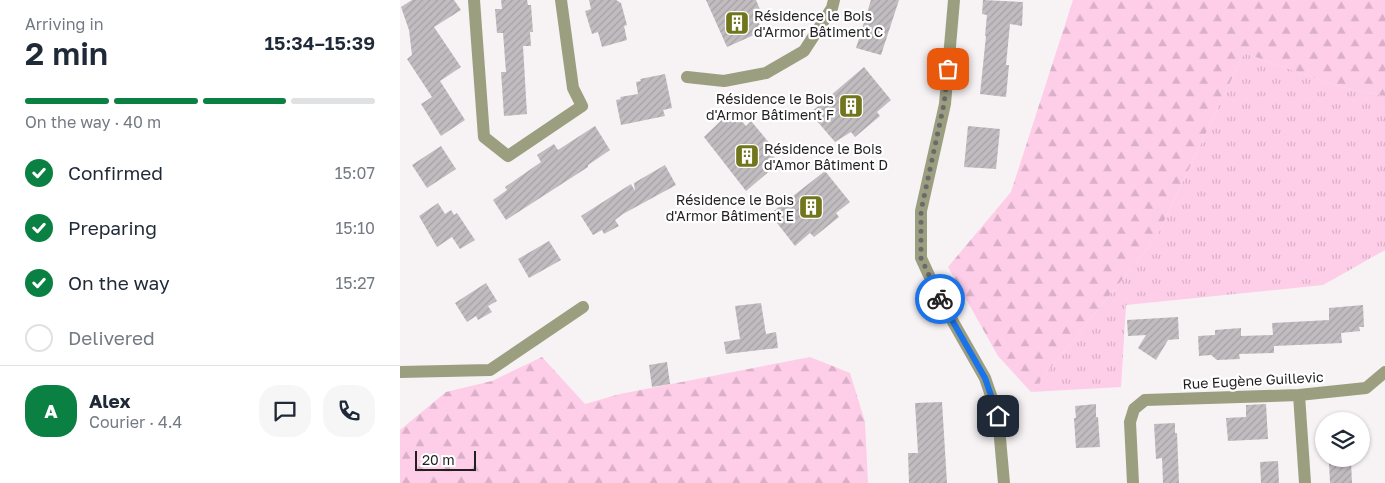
<!DOCTYPE html>
<html lang="en">
<head>
<meta charset="utf-8">
<style>
	:root { --surface:#fff; --page:#f6f6f7; --text:#1f2937; --muted:#747a83; --line:#e0e1e3; --accent:#0b8043 }
	body { margin:0; font-family:"Golos Text",sans-serif; background:var(--page); color:var(--text); height:100vh; display:flex; flex-direction:column; font-size:19px; white-space:nowrap }
	* { box-sizing:border-box; margin:0 }
	p { font-size:16px; color:var(--muted) }
	.icon { flex:none; width:28px; height:28px; fill:none; stroke:currentColor; stroke-width:2; stroke-linecap:round; stroke-linejoin:round }
	.map { position:relative; flex:1; overflow:hidden }
	.side { display:flex; flex-direction:column; background:var(--surface); width:400px }
	.side>* { flex:none }
	.fabs { position:absolute; left:915px; top:412px; display:grid; gap:10px }
	.fabs a { display:grid; place-items:center; width:55px; height:55px; border-radius:50%; background:var(--surface); box-shadow:0 1px 4px #0004; font-size:25px }
	.scale { position:absolute; left:15px; bottom:12px; width:61px; box-sizing:border-box; padding-left:5px; border:2px solid #211f20; border-top:0; font-size:14px; line-height:18px; white-space:nowrap; color:#211f20; -webkit-text-stroke:4px #fff; paint-order:stroke }
	.pin { position:absolute; display:grid; place-items:center; width:42px; height:42px; color:#fff; margin:-21px; border-radius:10px; box-shadow:0 2px 8px #0006 }
	.courier { position:absolute; display:grid; place-items:center; width:50px; height:50px; margin:-25px; border:4px solid #1a73e8; border-radius:50%; background:#fff; color:#222; box-shadow:0 1px 6px #0007 }
	.summary em { font-style:normal; font-weight:600 }
	.summary div { display:flex; flex-direction:column-reverse }
	.summary { display:flex; align-items:center; justify-content:space-between; height:85px; padding:0 25px }
	h1 { font-size:32px; font-weight:600; line-height:38px }
	.bar { display:grid; grid-template-columns:repeat(4,1fr); gap:8px 5px; align-content:center; height:60px; padding:0 25px }
	.bar i { height:6px; border-radius:4px; background:var(--line) }
	.bar .on { background:var(--accent) }
	.bar p { grid-column:span 4 }
	.line { display:flex; align-items:center; gap:12px; padding:0 25px; border-top:1px solid var(--line) }
	.line div { flex:1 }
	.round { display:grid; place-items:center; flex:none; width:52px; height:52px; border-radius:20px; background:var(--page) }
	ol { padding:0 25px; list-style:none }
	li { display:flex; align-items:center; gap:15px; height:55px }
	li p { margin-inline-start:auto }
	li .icon { padding:5px; border-radius:50%; background:var(--accent); color:#fff; stroke-width:4 }
	li:last-child { color:var(--muted) }
	li i { width:28px; height:28px; border:2px solid var(--line); border-radius:50% }
	main { display:flex; flex:1; min-height:0 }
	.map>svg:first-child { display:block }
</style>
</head>
<body>
<main>
<section class="side">
<div class="summary"><div><h1>2 min</h1><p>Arriving in</p></div><em>15:34–15:39</em></div>
<div class="bar"><i class="on"></i><i class="on"></i><i class="on"></i><i></i><p>On the way · 40 m</p></div>
<ol>
<li><svg class="icon" aria-label="check" viewBox="0 0 24 24"><path d="M5 12l5 5 9-10"/></svg>Confirmed<p>15:07</p></li>
<li><svg class="icon" aria-label="check" viewBox="0 0 24 24"><path d="M5 12l5 5 9-10"/></svg>Preparing<p>15:10</p></li>
<li><svg class="icon" aria-label="check" viewBox="0 0 24 24"><path d="M5 12l5 5 9-10"/></svg>On the way<p>15:27</p></li>
<li><i></i>Delivered</li>
</ol>
<div class="line" style="height:90px"><b class="round" style="background:var(--accent);color:#fff">A</b><div><b>Alex</b><p>Courier · 4.4</p></div><a class="round"><svg class="icon" aria-label="chat" viewBox="0 0 24 24"><path d="M4 5h16v11H9l-5 4z"/></svg></a><a class="round"><svg class="icon" aria-label="phone" viewBox="0 0 24 24"><path d="M5 4h4l2 5-3 2q2 4 5 5l2-3 5 2v4C11 20 4 13 5 4z"/></svg></a></div>
</section>
<div class="map">
<svg width="985" height="483" viewBox="0 0 985 483">
	<defs>
		<pattern id="grass-tufts" width="24" height="20" patternUnits="userSpaceOnUse" patternTransform="scale(1.25)"><rect width="24" height="20" fill="#fecde8"/><path d="M3 7l-1-3M5 7V3M7 7l1-3M15 17l-1-3M17 17v-4M19 17l1-3" fill="none" stroke="#d9b0c7"/></pattern>
		<pattern id="forest-firs" width="22" height="20" patternUnits="userSpaceOnUse" patternTransform="scale(1.25)"><rect width="22" height="20" fill="#fecde8"/><path d="M5 1l3.5 6h-7zM16 11l3.5 6h-7z" fill="#d9b0c7"/></pattern>
		<pattern id="building-hatch" width="6" height="6" patternUnits="userSpaceOnUse" patternTransform="scale(1.25)"><rect width="6" height="6" fill="#c1bcbf"/><path d="M-1 1l2-2M0 6l6-6M5 7l2-2" fill="none" stroke="#a6a1a4"/></pattern>
	</defs>
	<rect width="100%" height="100%" fill="#f7f2f4"/>
	<!-- grass -->
	<path fill="url(#grass-tufts)" d="M844,53L938,86L985,96V250L923,285L726,305L721,387L631,392L756,238Z"/>
	<!-- forest -->
	<path fill="url(#forest-firs)" d="M673,0H985V96L938,86L844,53L756,238L631,392L598,356L548,267L611,192Z
		M142,357L185,404L220,394L410,357L450,373L465,422L468,483H0V430L46,392L92,381Z"/>
	<!-- building -->
	<path fill="url(#building-hatch)" d="M12,0H54L61,10L34,27L61,67L40,81L65,120L41,136L21,104L32,97L7,59L12,55L9,30L1,7Z
		M101,0H127L128,5H131L133,32H130L131,46H123L127,114L104,116L101,72H106L103,33H97L95,9H102Z
		M189,0H216L221,3L227,25L224,26L227,40L202,47L198,32L192,34L185,11L191,9Z
		M306,0H356L361,12L355,16L363,31L327,47Z
		M471,0H499L481,55L456,48Z
		M583,0L623,2L622,26L610,24L606,65H609L606,97L580,94L586,36H585L587,15L582,14Z
		M464,67L491,100L477,112L480,116L455,137L451,132L435,142L410,113Z
		M265,74L272,108L263,110L265,116L221,125L216,100L221,99L220,97L238,94L236,82L241,81L240,79Z
		M332,110L346,126L351,121L371,145L368,150L379,163L346,191L304,137Z
		M195,126L210,150L188,165V167L106,220L93,200L107,190L105,187L141,162L137,155L154,144L158,150Z
		M568,126L600,129L596,169L564,167Z
		M41,146L56,169L27,188L12,165Z
		M265,165L276,185L223,214L215,220L219,226L204,234L202,230L193,235L181,216L231,184L235,191L234,183Z
		M425,171L450,202L436,213L439,217L414,237L410,233L395,246L370,214Z
		M38,203L45,214L51,210L54,215L57,213L75,240L60,249L52,237L37,247L19,216Z
		M149,241L161,260L129,278L118,259Z
		M86,283L97,301L88,306L92,312L78,320L76,316L67,322L55,303Z
		M361,303L366,334L376,332L378,348L326,354L324,342L340,339L335,306Z
		M963,305L964,327H959L960,331L941,333L942,343L874,346V353L839,354L840,359L817,360L811,355L799,356L798,336L815,335V330L841,328V336L873,335L872,323L929,320V308Z
		M778,317L779,339L768,340L756,360L738,348L746,335L728,336L727,320Z
		M267,362L270,384L252,387L249,365Z
		M542,402L547,483H509L508,453H518L515,403Z
		M696,404V417H698L700,447L676,448L674,418H676L675,406Z
		M866,404L868,439L828,441L826,418L846,417V405Z
		M775,423V433H777L779,483H763L762,458L756,459L754,424Z
		M878,461L879,483H861L860,462Z
		M951,461L952,483H930L929,462Z"/>
	<g fill="none" stroke-linecap="round" stroke-linejoin="round">
		<!-- minor -->
		<path stroke="#9c9e80" stroke-width="12" d="M74,0L84,137L108,156L182,106L173,88L161,0
			M554,0L545,104L521,211V258L540,299L585,378L598,416L604,483
			M287,77L324,81L366,73L404,51L432,8L434,0
			M0,372L90,370L183,307
			M899,395L905,483
			M733,483L730,422L734,409L745,400L899,395L966,388L985,372"/>
	</g>
	<g fill="none" stroke-linecap="round" stroke-linejoin="round">
		<!-- done -->
		<path stroke="#6c696a" stroke-width="5" stroke-dasharray="0 9" d="M540,299L521,258V211L544,104L548,69"/>
		<!-- route -->
		<path stroke="#1a73e8" stroke-width="6" d="M540,299L585,378L598,416"/>
	</g>
	<!-- icons -->
	<defs>
		<symbol id="building-square" viewBox="-11 -11 22 22"><rect x="-9" y="-9" width="18" height="18" rx="4" fill="#71751c" stroke="#fff"/><path d="M-4-6H4V6H1V3H-1V6H-4ZM-2.5-4.3h1.7v1.8h-1.7ZM.8-4.3h1.7v1.8H.8ZM-2.5-1h1.7V.8h-1.7ZM.8-1h1.7V.8H.8Z" fill="#fff"/></symbol>
	</defs>
	<g fill-rule="evenodd">
		<use href="#building-square" x="323" y="9" width="28" height="28"/>
		<use href="#building-square" x="437" y="92" width="28" height="28"/>
		<use href="#building-square" x="333" y="142" width="28" height="28"/>
		<use href="#building-square" x="397" y="193" width="28" height="28"/>
	</g>
	<g text-anchor="middle" dominant-baseline="central" stroke-width="4.5" stroke-linejoin="round" paint-order="stroke">
		<!-- poi labels -->
		<g font-size="14" fill="#211f20" stroke="#fff" text-anchor="start">
			<text x="354" y="15">Résidence le Bois<tspan x="354" dy="16">d'Armor Bâtiment C</tspan></text>
			<text x="434" y="98" text-anchor="end">Résidence le Bois<tspan x="434" dy="16">d'Armor Bâtiment F</tspan></text>
			<text x="364" y="148">Résidence le Bois<tspan x="364" dy="16">d'Amor Bâtiment D</tspan></text>
			<text x="394" y="199" text-anchor="end">Résidence le Bois<tspan x="394" dy="16">d'Armor Bâtiment E</tspan></text>
		</g>
		<!-- street labels -->
		<g font-size="14" fill="#211f20" stroke="#fff">
			<text transform="translate(853 380) rotate(-3)">Rue Eugène Guillevic</text>
		</g>
	</g>
</svg>
<div class="fabs">
<a><svg class="icon" aria-label="layers" viewBox="0 0 24 24"><path d="M12 4l9 5-9 5-9-5zM3 14l9 5 9-5"/></svg></a>
</div>
<div class="scale">20 m</div>
<div class="pin" style="left:548px;top:69px;background:#ea580c"><svg class="icon" aria-label="bag" viewBox="0 0 24 24"><path d="M5 8h14l-1 12H6zM9 8a3 3 0 0 1 6 0"/></svg></div>
<div class="pin" style="left:598px;top:416px;background:#1f2937"><svg class="icon" aria-label="home" viewBox="0 0 24 24"><path d="M3 11l9-7 9 7M6 9v11h12V9"/></svg></div>
<div class="courier" style="left:540px;top:299px"><svg class="icon" aria-label="bike" viewBox="0 0 24 24"><circle cx="6" cy="16" r="4"/><circle cx="18" cy="16" r="4"/><path d="M6 16l4-8h5l3 8M10 8l3 8H6M13 5h3"/></svg></div>
</div>
</main>
</body>
</html>
